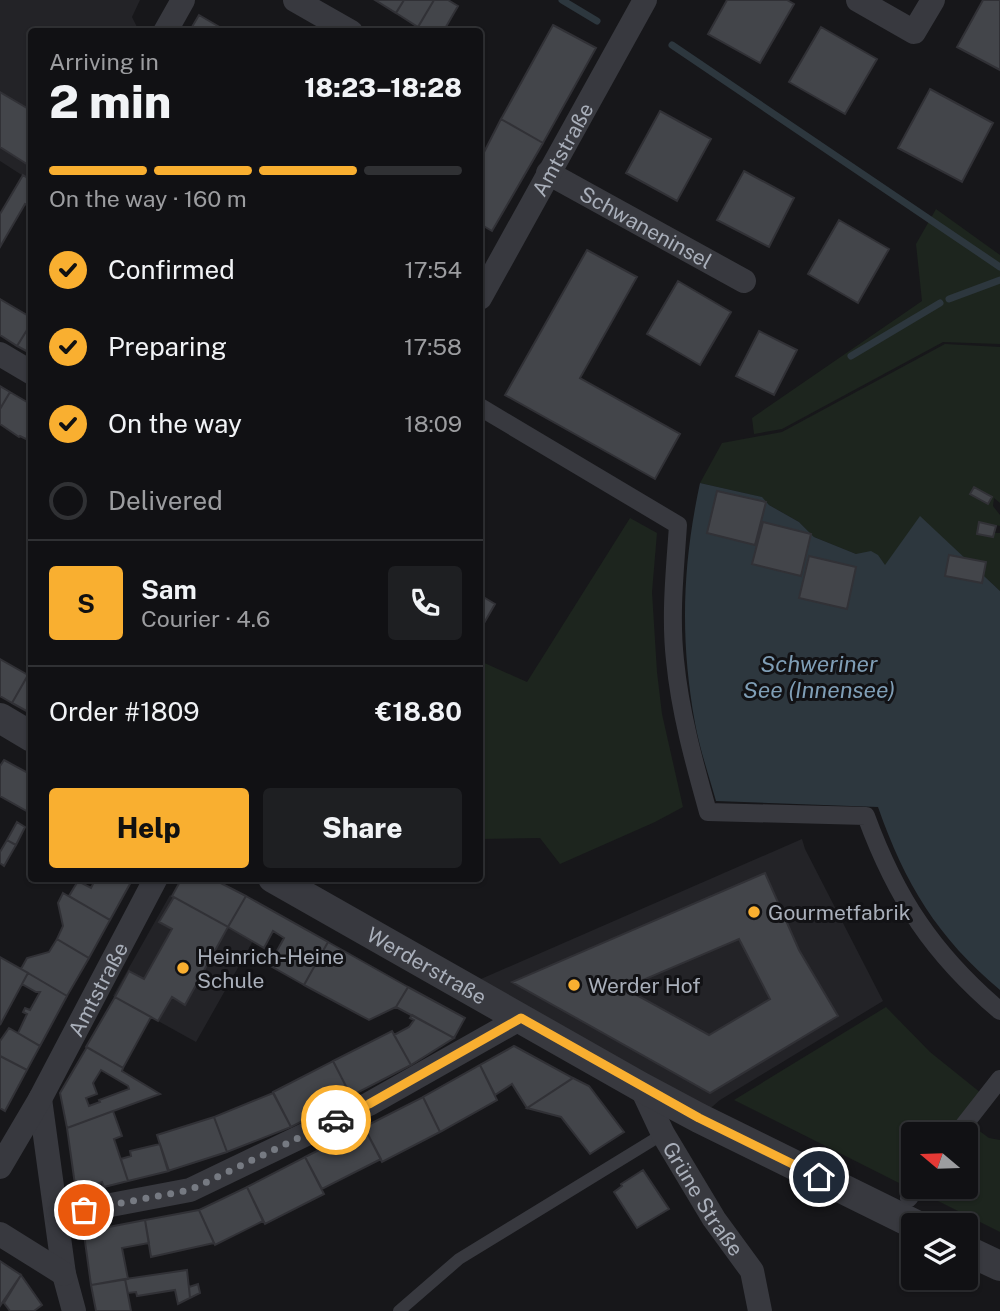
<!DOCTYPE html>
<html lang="en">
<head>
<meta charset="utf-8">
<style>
	:root { --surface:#111114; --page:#1e1f22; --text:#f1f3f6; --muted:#9c9da0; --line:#303134; --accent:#f9af30 }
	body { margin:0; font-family:"Public Sans",sans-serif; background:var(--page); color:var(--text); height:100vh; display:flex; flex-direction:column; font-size:26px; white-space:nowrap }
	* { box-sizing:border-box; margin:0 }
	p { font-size:23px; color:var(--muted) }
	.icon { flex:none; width:38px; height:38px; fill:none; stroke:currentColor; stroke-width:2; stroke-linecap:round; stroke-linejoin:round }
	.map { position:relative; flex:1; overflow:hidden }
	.sheet { position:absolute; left:28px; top:28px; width:455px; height:854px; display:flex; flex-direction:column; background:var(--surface); border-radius:7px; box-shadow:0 2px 5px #0004,0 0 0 2px var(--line) }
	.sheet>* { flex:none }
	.needle { width:46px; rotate:289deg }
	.tools { position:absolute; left:901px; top:1122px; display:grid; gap:14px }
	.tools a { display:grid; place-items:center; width:77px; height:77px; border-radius:7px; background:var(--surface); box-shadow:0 2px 5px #0004,0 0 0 2px var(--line); font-size:35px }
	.pin { position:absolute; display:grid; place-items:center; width:60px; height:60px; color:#fff; margin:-30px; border:4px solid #fff; border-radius:50%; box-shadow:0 2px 7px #0007 }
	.courier { position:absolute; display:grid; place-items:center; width:70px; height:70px; margin:-35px; border:5px solid #f9af30; border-radius:50%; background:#fff; color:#222; box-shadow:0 2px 9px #0007 }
	.headline em { font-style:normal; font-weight:800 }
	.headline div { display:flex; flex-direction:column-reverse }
	.headline { display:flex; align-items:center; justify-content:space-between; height:119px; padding:0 21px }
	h1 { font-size:46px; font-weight:800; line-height:52px }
	.bar { display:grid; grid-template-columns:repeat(4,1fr); gap:10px 7px; align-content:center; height:84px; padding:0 21px }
	.bar i { height:9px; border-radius:5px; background:var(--line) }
	.bar .active { background:var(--accent) }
	.bar p { grid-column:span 4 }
	.line { display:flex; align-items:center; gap:18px; padding:0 21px; border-top:2px solid var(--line) }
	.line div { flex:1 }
	.round { display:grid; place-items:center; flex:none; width:74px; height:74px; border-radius:7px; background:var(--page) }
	ol { padding:0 21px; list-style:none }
	li { display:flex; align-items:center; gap:21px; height:77px }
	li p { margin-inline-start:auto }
	li .icon { padding:7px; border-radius:50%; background:var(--accent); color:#111; stroke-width:4 }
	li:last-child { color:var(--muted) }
	li i { width:38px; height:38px; border:4px solid var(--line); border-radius:50% }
	.action { display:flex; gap:14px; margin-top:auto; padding:14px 21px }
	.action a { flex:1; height:80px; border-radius:7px; background:var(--accent); color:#111; font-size:28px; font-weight:800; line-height:80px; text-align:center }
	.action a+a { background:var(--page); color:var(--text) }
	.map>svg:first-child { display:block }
</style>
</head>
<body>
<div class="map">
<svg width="1000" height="1311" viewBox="0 0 1000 1311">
	<rect width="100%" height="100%" fill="#17171a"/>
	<!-- built -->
	<path fill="#232327" d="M0,0H140L132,17L139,31L32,32L31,181L0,161Z
		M802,839L805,849L883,1001L720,1100L699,1118L465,986Z
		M170,895L253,941L196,1042L113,996Z"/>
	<!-- green -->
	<path fill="#1d251e" d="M936,209L1000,255V344L943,342L782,429L754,434L752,418L922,301L916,244Z
		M945,344L1000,347V503L994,498L993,506L1000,515V526L996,525L995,533H1000V591L920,517L885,566L814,537L799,522L769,505L761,497L700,483L722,443L782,432Z
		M630,518L657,533L652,592L657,672L662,714L683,807L655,822L560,864L540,838L480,839V661L527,682Z
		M886,1007L930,1052L981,1093L950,1134H914L913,1182L909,1188L734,1100Z
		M970,1124L989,1138L1000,1140V1232L918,1191L922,1187L966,1186V1134Z"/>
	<!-- water -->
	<path fill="#2d373e" d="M700,483L762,497L769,505L799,522L814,537L856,554L871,551L878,555L885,565L920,516L1000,591V990C937,937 905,884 878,807L716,801C709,776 700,750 695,723C680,639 682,567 700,483Z"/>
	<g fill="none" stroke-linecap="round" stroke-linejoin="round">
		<!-- stream -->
		<path stroke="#2d373e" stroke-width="7" d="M562,0L597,21
			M672,45L1000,267
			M949,299L1000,280
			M851,356L940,303"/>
	</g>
	<!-- building -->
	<path fill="#43454a" stroke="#313136" stroke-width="2" fill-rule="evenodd" d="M375,0H404L396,13Z
		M404,0H434L418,27L396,13Z
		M434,0H448L458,6L443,32H426L418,27Z
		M727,0H787L794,4L760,63L708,34Z
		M983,0H1000V70L957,47Z
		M199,15L228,32H189Z
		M553,25L596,48L543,143L501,119Z
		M821,27L877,59L845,114L789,82Z
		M930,89L993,123L962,182L898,148Z
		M0,92L32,111L30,166L0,147Z
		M660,111L711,139L677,201L626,173Z
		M501,119L543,143L492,231L480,224V160Z
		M744,171L794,198L769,247L717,220Z
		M23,175L32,181V207L25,204L0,247V214Z
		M839,220L889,249L858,303L808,274Z
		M587,250L637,277L580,378L680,434L655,479L505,395Z
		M678,281L731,312L700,365L647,334Z
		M0,299L32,318V322L17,346L0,335Z
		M32,322V354L17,346Z
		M759,331L797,350L774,395L736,376Z
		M0,386L10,392L0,409Z
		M10,392L32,405V442L20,436L19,437L0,424V409Z
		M974,487L992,497L988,504L970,494Z
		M717,491L766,502L755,545L707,533Z
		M763,522L811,534L801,576L752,564Z
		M979,522L996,526L993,537L977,534Z
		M949,555L986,562L982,583L945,576Z
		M809,556L856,567L847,609L799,598Z
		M480,595L495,604L480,630Z
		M0,659L28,675L12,703L0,696Z
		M28,675L32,677V714L12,703Z
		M4,760L32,775V814L0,796V766Z
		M17,822L25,827L16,845L7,840Z
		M7,840L16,845L4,866L0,863V852Z
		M765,873L799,950L838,1016L710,1093L512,982ZM739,939L770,999L709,1035L624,988Z
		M96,878H125L131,882L110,920L69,896L78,881L91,888Z
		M182,878H211L246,896L228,927L172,896Z
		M63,893L110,920L89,958L57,939L63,926L58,903Z
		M246,896L328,942L304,985L269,965L284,938L273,931L264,948L228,927Z
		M174,897L228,927L185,1005L172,997L158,1021L115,997L129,971L144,979L172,929L159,922Z
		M57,939L89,958L67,996L21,969L27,958L49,952Z
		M328,942L408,987L396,1007L369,1020L304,985Z
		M0,957L28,973L0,1025Z
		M28,973L67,996L40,1046L18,1033L27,1014L23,1012L25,1008L30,1010L40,992H36L22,984Z
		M408,987L465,1018L454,1038L396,1007Z
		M115,997L151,1017L123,1068L86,1047Z
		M412,1015L454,1038L411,1065L394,1035L409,1027L414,1020L410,1018Z
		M9,1028L40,1046L27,1070L0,1056V1041Z
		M392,1031L411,1065L351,1096L333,1061Z
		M514,1046L516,1047L573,1078L527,1108L512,1084L495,1095L480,1065Z
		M87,1047L123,1068L122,1071L160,1094L67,1128L60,1093ZM101,1070L128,1086L129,1089L99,1100L100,1102L89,1106L86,1098L97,1094L93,1083Z
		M0,1056L27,1070L5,1111L0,1108Z
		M333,1061L351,1096L291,1127L273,1092Z
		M480,1065L497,1100L440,1132L423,1097Z
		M573,1078L589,1086L624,1132L590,1154L561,1117L527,1108Z
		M273,1093L291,1127L227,1152L214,1117Z
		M423,1097L440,1132L382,1162L364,1127Z
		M113,1111L122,1136L114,1139L128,1181L104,1187L102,1182L76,1192L67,1128Z
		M214,1117L227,1152L168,1171L157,1135Z
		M364,1127L381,1159L322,1189L305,1157Z
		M160,1144L169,1171L128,1181L121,1159L131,1156L130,1151Z
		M305,1157L324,1194L265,1224L247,1187Z
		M643,1170L669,1209L637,1228L614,1192L622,1186L621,1184Z
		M247,1187L263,1221L215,1245L199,1210Z
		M199,1210L214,1243L151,1257L145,1220Z
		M145,1220L149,1243L122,1248L128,1279L91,1285L84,1234L88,1231Z
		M0,1261L21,1275L0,1306Z
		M187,1270L190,1298L178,1304L175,1290L137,1296L136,1292L128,1293L125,1279Z
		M21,1275L42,1305L34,1311H10L4,1303Z
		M125,1279L131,1311H96L91,1285Z
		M198,1284L200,1293L190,1298L189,1287Z"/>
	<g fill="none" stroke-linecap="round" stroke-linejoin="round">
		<!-- service -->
		<path stroke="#38393f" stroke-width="12" d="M399,1311L459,1259L663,1134"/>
		<!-- pedestrian -->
		<path stroke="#38393f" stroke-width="18" d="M480,407L678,525C675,570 670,615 675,660C680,712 694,762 708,812L866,816C896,898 933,954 1000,1011
			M957,1134L1000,1079
			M909,1198L917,1186"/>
		<!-- minor -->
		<g stroke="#38393f" stroke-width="24">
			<path d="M295,0L351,32"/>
			<path d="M858,0L914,32L933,0"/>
			<path d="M165,32L183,0"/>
			<path id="s1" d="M548,173L744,281"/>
			<path id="s2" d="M480,298L645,0"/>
			<path d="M0,354L32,373"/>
			<path id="s3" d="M641,1087L663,1134L714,1219L752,1271L760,1311"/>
			<path d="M40,1099L64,1274L74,1311"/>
			<path id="s4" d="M0,1167L40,1099L156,878"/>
			<path d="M58,1215L190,1190L369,1104L521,1018"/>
			<path d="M0,1234L64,1274"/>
		</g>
		<!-- tertiary -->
		<g stroke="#38393f" stroke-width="30">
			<path d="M0,718L32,737"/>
			<path id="s5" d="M273,878L641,1087L699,1118L916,1225"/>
			<path d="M966,1250L1000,1266"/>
		</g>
	</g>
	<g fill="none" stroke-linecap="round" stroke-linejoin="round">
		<!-- done -->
		<path stroke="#767a82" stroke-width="7" stroke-dasharray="0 12.6" d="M84,1210L190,1190L336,1120"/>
		<!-- route -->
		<path stroke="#f9af30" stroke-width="9" d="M336,1120L369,1104L521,1018L699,1118L819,1177"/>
	</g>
	<!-- markers -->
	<g fill="#f9af30" stroke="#121215" stroke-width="2.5">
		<circle cx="754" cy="912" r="7"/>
		<circle cx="183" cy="968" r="7"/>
		<circle cx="574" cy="985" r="7"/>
	</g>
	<g text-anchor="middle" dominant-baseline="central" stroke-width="6" stroke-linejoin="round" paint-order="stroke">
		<!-- street labels -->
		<g font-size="21" fill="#a9afba" stroke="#121215">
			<text stroke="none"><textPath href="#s2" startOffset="170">Amtstraße</textPath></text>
			<text stroke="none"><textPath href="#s1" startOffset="112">Schwaneninsel</textPath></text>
			<text stroke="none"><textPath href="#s5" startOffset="177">Werderstraße</textPath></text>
			<text stroke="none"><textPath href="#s4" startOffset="203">Amtstraße</textPath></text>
			<text stroke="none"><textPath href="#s3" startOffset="128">Grüne Straße</textPath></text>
		</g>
		<!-- poi labels -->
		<g font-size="21" fill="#a9afba" stroke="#121215" text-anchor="start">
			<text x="768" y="912">Gourmetfabrik</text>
			<text x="197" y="956">Heinrich-Heine<tspan x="197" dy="24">Schule</tspan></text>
			<text x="588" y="985">Werder Hof</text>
		</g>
		<!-- water labels -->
		<g font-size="23" font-style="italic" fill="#7f9eb6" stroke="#121215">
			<text x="819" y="663">Schweriner<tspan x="819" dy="26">See (Innensee)</tspan></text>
		</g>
	</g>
</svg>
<div class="tools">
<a><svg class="needle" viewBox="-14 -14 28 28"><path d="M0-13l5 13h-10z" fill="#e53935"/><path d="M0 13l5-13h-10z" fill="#9c9da0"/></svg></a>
<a><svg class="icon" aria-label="layers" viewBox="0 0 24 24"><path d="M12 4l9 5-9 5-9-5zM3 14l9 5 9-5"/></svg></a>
</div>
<div class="pin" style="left:84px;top:1210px;background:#ea580c"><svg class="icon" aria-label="bag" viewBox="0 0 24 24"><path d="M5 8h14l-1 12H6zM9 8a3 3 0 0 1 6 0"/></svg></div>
<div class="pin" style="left:819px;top:1177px;background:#1f2937"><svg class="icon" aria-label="home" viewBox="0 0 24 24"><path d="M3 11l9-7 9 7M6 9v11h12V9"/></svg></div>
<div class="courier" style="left:336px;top:1120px"><svg class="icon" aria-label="car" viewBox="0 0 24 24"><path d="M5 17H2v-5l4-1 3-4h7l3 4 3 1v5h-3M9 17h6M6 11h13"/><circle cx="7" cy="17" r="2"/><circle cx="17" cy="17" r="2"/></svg></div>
<section class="sheet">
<div class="headline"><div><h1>2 min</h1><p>Arriving in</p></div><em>18:23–18:28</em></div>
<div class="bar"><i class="active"></i><i class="active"></i><i class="active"></i><i></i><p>On the way · 160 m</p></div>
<ol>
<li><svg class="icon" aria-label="check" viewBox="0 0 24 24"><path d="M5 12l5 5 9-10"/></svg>Confirmed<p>17:54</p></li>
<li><svg class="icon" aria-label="check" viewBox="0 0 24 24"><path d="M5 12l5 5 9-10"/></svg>Preparing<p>17:58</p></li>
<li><svg class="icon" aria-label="check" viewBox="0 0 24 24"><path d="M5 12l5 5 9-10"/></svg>On the way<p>18:09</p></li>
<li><i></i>Delivered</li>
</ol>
<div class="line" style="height:126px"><b class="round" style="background:var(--accent);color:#111">S</b><div><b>Sam</b><p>Courier · 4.6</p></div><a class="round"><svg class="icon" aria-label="phone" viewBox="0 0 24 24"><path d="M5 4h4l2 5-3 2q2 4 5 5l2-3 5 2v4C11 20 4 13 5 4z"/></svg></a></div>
<div class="line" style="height:91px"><div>Order #1809</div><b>€18.80</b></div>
<div class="action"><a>Help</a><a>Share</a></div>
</section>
</div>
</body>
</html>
